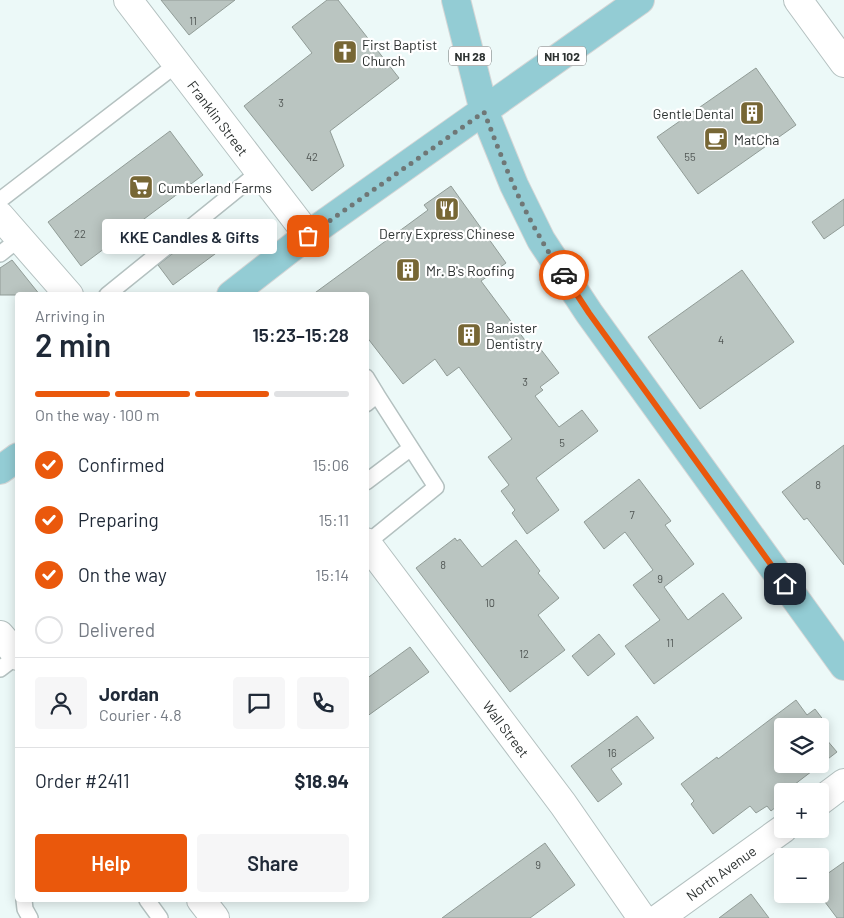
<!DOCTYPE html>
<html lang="en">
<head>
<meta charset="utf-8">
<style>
	:root { --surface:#fff; --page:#f6f6f7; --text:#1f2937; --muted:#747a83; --line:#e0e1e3; --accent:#ea580c }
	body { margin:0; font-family:Barlow,sans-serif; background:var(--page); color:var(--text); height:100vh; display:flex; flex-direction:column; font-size:19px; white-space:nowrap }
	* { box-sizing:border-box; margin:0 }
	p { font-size:16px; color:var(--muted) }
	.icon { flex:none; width:28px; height:28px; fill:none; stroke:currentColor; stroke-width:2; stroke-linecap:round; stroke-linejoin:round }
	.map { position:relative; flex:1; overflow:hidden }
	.side { position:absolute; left:15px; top:292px; width:354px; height:610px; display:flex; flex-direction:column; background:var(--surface); border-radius:5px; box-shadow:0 2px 12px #0003 }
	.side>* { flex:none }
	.tools { position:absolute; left:774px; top:718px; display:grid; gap:10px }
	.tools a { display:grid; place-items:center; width:55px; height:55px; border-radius:5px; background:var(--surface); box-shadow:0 2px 12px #0003; font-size:25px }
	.pin { position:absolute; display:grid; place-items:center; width:42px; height:42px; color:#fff; margin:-21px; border-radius:10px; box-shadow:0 2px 8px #0006 }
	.courier { position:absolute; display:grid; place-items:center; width:50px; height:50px; margin:-25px; border:4px solid #ea580c; border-radius:50%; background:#fff; color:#222; box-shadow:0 1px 6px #0007 }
	.bubble { position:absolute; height:35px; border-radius:5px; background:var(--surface); box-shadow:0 2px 12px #0003; font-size:16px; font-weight:600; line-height:35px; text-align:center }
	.overview em { font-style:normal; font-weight:600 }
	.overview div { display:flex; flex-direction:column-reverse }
	.overview { display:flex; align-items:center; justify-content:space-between; height:85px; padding:0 20px }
	h1 { font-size:32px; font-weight:600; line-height:38px }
	.bar { display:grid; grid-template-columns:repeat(4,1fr); gap:8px 5px; align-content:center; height:60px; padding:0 20px }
	.bar i { height:6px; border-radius:4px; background:var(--line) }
	.bar .selected { background:var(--accent) }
	.bar p { grid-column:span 4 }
	.line { display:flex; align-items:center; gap:12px; padding:0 20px; border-top:1px solid var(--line) }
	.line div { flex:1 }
	.round { display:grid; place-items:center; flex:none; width:52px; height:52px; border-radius:5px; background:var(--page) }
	ol { padding:0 20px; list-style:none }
	li { display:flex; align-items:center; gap:15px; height:55px }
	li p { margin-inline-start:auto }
	li .icon { padding:5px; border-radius:50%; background:var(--accent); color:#fff; stroke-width:4 }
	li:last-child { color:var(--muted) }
	li i { width:28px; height:28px; border:2px solid var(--line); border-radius:50% }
	.action { display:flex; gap:10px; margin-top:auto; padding:10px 20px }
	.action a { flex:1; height:58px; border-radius:5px; background:var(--accent); color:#fff; font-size:20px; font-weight:600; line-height:58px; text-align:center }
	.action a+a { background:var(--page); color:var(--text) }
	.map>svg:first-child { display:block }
</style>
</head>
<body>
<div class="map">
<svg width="844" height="918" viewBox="0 0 844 918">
	<rect width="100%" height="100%" fill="#ecf9f8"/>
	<!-- building -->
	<path fill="#bac5c1" stroke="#919c97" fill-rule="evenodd" d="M161,0H235L189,35Z
		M327,0H338L399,78L330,131L344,166L312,191L244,106L312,53L292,27Z
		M756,68L796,125L698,194L657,137Z
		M170,131L203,175L81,266L48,222Z
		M451,186L506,263L481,281L533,351L539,347L559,373L540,387L543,390L535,396L559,427L582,410L598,431L536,478L559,510L527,534L512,513L515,510L501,491L509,485L488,457L512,439L459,367L447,376L435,359L403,384L366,336V295H312L428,210L424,205Z
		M844,199V225L824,239L812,222Z
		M203,230L219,251L173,285L158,265Z
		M12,260L40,295H0V268Z
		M742,270L794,342L700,409L648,337Z
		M844,445V565L807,518L804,520L782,492Z
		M639,479L671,521L665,525L694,564L664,587L688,620L723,593L742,618L654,684L625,646L660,620L633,585L653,570L625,532L604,549L584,522Z
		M455,538L457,541L460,539L482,567L516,540L540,571L538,573L559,598L538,615L565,650L510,692L416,568Z
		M599,634L615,654L588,676L572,656Z
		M410,647L429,672L366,717V679Z
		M796,700L807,715L815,709L828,726L820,732L837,752L786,791H782V802L771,811L767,806L756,813L750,806L713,834L691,804L694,801L681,784L717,757L718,759ZM782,726H820V764H782Z
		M637,716L654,738L611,769L622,784L598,802L571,766Z
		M545,843L575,885L530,918H442Z
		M844,862V918H837L819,894L820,879Z
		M751,894L769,918H719Z"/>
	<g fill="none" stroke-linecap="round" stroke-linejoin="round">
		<defs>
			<path id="service" d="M0,200L177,64
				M0,254L19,239
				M107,295L259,172
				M366,377L377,395
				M366,404L377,395L436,487L367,543
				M366,482L411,448
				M0,669L17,656
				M24,900L25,909L30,918
				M147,900L160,918"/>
			<path id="minor" d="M128,0L308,235
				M798,0L844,63
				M0,216L69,295
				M366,542L563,804L642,918
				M0,635L18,656
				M820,801L844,783
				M201,900L215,918
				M659,918L783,829"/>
			<path id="primary" d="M456,0L484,111L514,185L541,240L589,313L844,666
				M231,295L308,235L640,0
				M0,470L18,457"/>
		</defs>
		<!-- service casing -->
		<use href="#service" stroke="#b4c1c0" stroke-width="18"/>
		<!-- minor casing -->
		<use href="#minor" stroke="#b4c1c0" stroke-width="30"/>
		<!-- primary casing -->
		<use href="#primary" stroke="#d5d6d6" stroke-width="30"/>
		<!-- service -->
		<use href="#service" stroke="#fff" stroke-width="15"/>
		<!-- minor -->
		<use href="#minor" stroke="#fff" stroke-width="28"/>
		<!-- primary -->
		<use href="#primary" stroke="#93ccd4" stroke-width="28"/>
	</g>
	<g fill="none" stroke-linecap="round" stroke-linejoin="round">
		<!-- done -->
		<path stroke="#6f7776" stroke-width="5" stroke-dasharray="0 9" d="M308,236L484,112C501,155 517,199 541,239C548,252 556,263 564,275"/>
		<!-- route -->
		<path stroke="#ea580c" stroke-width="6" d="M564,275L589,313L785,584"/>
	</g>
	<!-- icons -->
	<defs>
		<symbol id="church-square" viewBox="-11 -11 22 22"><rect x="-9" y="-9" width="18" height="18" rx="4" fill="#776735" stroke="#fff"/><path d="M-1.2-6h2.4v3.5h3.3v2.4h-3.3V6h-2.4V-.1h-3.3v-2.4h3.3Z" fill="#fff"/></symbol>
		<symbol id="building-square" viewBox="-11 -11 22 22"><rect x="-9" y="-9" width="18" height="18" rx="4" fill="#776735" stroke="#fff"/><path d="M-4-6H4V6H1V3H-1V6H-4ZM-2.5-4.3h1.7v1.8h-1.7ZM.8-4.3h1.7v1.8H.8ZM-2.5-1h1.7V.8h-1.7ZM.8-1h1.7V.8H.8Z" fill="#fff"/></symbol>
		<symbol id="cafe-square" viewBox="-11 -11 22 22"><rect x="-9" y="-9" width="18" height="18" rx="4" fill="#776735" stroke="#fff"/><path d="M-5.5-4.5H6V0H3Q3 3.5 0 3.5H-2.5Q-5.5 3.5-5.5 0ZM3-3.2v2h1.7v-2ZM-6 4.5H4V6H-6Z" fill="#fff"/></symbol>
		<symbol id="supermarket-square" viewBox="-11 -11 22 22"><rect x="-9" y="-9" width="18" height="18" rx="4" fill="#776735" stroke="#fff"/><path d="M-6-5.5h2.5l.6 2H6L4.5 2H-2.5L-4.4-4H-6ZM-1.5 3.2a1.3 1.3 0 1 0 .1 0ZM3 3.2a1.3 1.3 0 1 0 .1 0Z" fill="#fff"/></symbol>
		<symbol id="restaurant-square" viewBox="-11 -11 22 22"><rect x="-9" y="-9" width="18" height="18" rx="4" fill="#776735" stroke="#fff"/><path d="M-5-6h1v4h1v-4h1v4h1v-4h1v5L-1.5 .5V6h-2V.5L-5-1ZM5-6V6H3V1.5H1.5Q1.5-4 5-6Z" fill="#fff"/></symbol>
	</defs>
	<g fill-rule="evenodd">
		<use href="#church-square" x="331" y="38" width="28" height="28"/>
		<use href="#building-square" x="738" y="99" width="28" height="28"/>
		<use href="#cafe-square" x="702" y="125" width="28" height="28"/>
		<use href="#supermarket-square" x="127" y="173" width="28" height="28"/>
		<use href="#restaurant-square" x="433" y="195" width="28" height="28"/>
		<use href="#building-square" x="394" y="256" width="28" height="28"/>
		<use href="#building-square" x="455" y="321" width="28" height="28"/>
	</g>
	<g text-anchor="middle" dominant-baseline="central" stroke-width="4.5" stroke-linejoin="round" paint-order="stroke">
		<!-- number labels -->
		<g font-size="11" fill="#505654">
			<text x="193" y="20">11</text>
			<text x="281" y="102">3</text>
			<text x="312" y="156">42</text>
			<text x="690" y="156">55</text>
			<text x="80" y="233">22</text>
			<text x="721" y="339">4</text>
			<text x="525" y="381">3</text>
			<text x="562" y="442">5</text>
			<text x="818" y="484">8</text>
			<text x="632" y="514">7</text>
			<text x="443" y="564">8</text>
			<text x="660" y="578">9</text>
			<text x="490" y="602">10</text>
			<text x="670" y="642">11</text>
			<text x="524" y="653">12</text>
			<text x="612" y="752">16</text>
			<text x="538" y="864">9</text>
		</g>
		<!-- shield labels -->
		<g fill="#fff" stroke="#6b6f6e" stroke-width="1">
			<rect x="449" y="46.5" width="42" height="19" rx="4"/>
			<rect x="538" y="46.5" width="48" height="19" rx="4"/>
		</g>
		<g font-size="12" font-weight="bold" fill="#2c3130">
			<text x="470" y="56">NH 28</text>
			<text x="562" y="56">NH 102</text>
		</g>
		<!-- poi labels -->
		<g font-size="14" fill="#2c3130" stroke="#fff" text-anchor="start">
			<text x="362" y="44">First Baptist<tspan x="362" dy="16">Church</tspan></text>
			<text x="734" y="113" text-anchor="end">Gentle Dental</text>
			<text x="734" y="139">MatCha</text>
			<text x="158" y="187">Cumberland Farms</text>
			<text x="447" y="233" text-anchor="middle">Derry Express Chinese</text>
			<text x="426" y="270">Mr. B's Roofing</text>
			<text x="486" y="327">Banister<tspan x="486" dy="16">Dentistry</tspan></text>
		</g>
		<!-- street labels -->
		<g font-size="14" fill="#2c3130" stroke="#fff">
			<text transform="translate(218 118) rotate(53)">Franklin Street</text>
			<text transform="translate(506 729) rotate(53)">Wall Street</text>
			<text transform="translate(721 873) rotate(-36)">North Avenue</text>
		</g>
	</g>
</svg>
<div class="tools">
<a><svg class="icon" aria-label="layers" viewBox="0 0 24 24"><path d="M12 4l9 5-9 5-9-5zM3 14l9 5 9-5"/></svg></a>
<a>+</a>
<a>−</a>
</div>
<div class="pin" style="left:308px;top:236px;background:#ea580c"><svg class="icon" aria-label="bag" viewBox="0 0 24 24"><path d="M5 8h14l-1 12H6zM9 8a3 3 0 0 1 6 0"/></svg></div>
<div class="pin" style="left:785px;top:584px;background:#1f2937"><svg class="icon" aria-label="home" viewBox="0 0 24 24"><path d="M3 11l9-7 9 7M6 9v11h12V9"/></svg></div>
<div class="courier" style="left:564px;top:275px"><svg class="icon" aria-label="car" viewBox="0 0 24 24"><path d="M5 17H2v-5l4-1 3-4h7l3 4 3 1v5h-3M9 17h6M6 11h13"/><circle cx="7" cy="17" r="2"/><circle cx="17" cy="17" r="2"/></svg></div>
<div class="bubble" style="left:102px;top:219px;width:175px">KKE Candles &amp; Gifts</div>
<section class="side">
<div class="overview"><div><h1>2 min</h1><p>Arriving in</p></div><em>15:23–15:28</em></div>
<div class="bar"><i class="selected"></i><i class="selected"></i><i class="selected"></i><i></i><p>On the way · 100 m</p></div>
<ol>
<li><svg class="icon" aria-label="check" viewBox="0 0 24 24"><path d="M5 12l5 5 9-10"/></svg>Confirmed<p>15:06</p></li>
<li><svg class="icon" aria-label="check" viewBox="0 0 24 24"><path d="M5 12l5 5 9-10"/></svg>Preparing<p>15:11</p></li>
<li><svg class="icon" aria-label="check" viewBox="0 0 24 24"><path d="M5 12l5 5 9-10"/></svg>On the way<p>15:14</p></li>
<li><i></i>Delivered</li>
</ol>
<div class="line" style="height:90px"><a class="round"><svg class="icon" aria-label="person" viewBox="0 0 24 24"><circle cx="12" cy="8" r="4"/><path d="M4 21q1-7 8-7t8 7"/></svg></a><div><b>Jordan</b><p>Courier · 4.8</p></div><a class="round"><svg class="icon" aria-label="chat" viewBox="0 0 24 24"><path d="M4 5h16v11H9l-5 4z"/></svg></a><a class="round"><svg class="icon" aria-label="phone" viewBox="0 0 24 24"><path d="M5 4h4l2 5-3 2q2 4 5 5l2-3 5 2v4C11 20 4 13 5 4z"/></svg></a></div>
<div class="line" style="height:65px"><div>Order #2411</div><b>$18.94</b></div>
<div class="action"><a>Help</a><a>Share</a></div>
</section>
</div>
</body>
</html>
